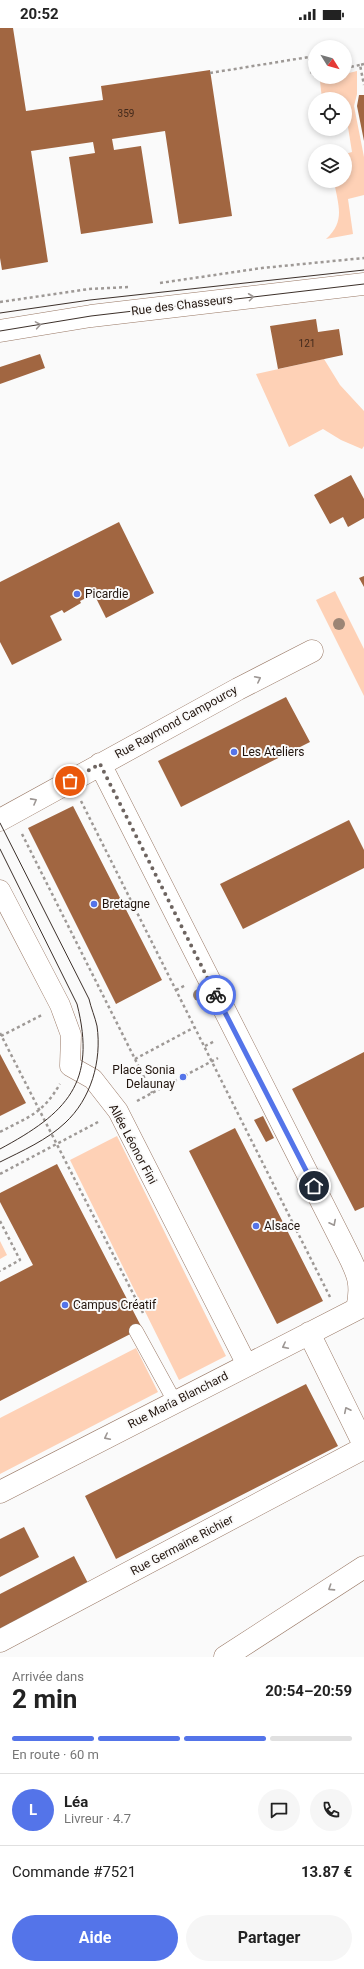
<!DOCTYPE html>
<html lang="fr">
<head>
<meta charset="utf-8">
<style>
	:root { --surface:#fff; --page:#f6f6f6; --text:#222; --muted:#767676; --line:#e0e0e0; --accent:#5474e9 }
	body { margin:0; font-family:Roboto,sans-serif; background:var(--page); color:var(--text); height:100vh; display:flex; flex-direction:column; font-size:15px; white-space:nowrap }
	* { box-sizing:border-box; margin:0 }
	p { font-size:13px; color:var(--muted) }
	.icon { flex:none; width:22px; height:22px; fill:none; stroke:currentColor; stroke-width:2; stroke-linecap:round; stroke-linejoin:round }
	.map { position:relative; height:1629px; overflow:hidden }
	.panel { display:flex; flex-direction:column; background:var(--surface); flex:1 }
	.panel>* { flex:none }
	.needle { width:26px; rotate:127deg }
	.fabs { position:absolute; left:308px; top:12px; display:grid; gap:8px }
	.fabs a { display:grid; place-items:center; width:44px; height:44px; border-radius:50%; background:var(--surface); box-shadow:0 2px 6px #0003; font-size:20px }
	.pin { position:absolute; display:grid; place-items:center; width:34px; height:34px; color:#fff; margin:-17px; border:2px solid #fff; border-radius:50%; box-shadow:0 1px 4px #0007 }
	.courier { position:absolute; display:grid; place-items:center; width:40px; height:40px; margin:-20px; border:3px solid #5474e9; border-radius:50%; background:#fff; color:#222; box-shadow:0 1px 5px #0007 }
	.overview em { font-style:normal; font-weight:700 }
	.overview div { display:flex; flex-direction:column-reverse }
	.overview { display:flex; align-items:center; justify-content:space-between; height:68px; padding:0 12px }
	h1 { font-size:26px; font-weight:700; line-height:30px }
	.bar { display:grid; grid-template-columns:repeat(4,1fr); gap:6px 4px; align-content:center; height:48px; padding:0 12px }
	.bar i { height:5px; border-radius:3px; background:var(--line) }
	.bar .selected { background:var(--accent) }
	.bar p { grid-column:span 4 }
	.line { display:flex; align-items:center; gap:10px; padding:0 12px; border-top:1px solid var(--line) }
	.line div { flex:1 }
	.round { display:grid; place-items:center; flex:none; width:42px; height:42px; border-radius:21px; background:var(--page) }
	.cta { display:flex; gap:8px; margin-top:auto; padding:8px 12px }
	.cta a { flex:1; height:46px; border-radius:24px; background:var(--accent); color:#fff; font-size:16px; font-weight:700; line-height:46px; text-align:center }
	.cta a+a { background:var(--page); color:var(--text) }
	.status { display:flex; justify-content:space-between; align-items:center; height:28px; padding:0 20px; background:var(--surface); direction:ltr }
	.status svg { height:11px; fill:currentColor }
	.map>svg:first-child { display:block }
</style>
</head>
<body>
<div class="status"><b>20:52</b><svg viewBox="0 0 49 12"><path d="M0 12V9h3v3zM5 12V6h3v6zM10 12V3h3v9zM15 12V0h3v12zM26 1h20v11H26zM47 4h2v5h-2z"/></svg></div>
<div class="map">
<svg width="364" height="1629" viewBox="0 0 364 1629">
	<rect width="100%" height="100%" fill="#fafafa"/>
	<!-- green -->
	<path fill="#fed1b6" d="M357,43V66L354,78L364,129V167L348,171L353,206L326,211C346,193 338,177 334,153H345V126L352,124L347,93H345V71H322L320,53L335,49H345V46Z
		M324,331L340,357L364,383V418L362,421L341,412L323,401L289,419L256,346Z
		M335,563L364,621V668L316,572Z
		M117,1108L226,1328L179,1352L70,1132Z
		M0,1213L7,1227L0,1231Z
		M136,1320L158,1364L0,1446V1390Z"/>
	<!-- building -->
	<path fill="#a16641" d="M0,0H13L26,83L103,72L101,58L210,42L232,188L179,196L165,103L112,111L114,122L141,118L153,195L81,206L69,129L95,125L93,114L31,123L48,234L2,242L0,230Z
		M359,67H364V113L357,78Z
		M316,291L318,304L339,301L343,327L278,341L270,298Z
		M40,326L45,340L0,356V339Z
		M351,447L364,471V490L348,499L343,489L330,496L314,467Z
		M119,494L154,565L106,590L94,566L80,573L81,575L64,585L62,582L50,588L62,612L12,637L0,614V554Z
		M364,548V559L359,550Z
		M286,669L310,714L181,779L158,733Z
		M73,778L162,952L116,976L28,800Z
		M349,792L364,822V840L243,901L220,856Z
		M364,1024V1179L355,1183L292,1061Z
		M0,1026L26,1075L0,1088Z
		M263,1088L274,1110L266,1114L254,1092Z
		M235,1100L323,1273L277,1296L189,1123Z
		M57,1136L142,1300L0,1373V1254L33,1237L0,1174V1165Z
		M306,1356L338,1418L116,1531L85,1468Z
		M24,1499L39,1529L0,1549V1511Z
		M74,1528L91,1561L0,1608V1566Z"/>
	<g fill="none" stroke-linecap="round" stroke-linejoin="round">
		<defs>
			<path id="service" d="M136,1303L175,1374"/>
			<path id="pedestrian" d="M0,862L60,977L71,1007L70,1038L93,1051L118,1083L247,1337"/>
			<path id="minor" d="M0,303L91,288L364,256
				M0,792L238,661L312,623
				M309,1305L364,1417
				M0,1464L357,1281C364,1251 355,1241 342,1214L100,736
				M0,1613L364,1420
				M225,1629L364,1539"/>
		</defs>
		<!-- service casing -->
		<use href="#service" stroke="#997865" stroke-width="15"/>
		<!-- pedestrian casing -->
		<use href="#pedestrian" stroke="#997865" stroke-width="21"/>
		<!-- minor casing -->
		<use href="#minor" stroke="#997865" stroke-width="23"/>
		<!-- path -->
		<path stroke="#9e9996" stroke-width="2.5" stroke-dasharray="3 3" stroke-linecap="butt" d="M364,36L360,37L364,57
			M345,40L360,37
			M210,45L309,29L312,47H315
			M160,255L262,240L364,230
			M0,274L89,261L129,259
			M81,773L331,1271
			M22,806L152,1065
			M176,962L186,957
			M0,1005L143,1285
			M1,1008L42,987
			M205,1018L215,1013
			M135,1031L195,999
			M137,1073L218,1030
			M0,1104C30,1088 42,1086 60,1056
			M0,1146L100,1093
			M0,1193L20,1232L0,1243"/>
		<!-- service -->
		<use href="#service" stroke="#fff" stroke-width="14"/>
		<!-- pedestrian -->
		<use href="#pedestrian" stroke="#fff" stroke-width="20"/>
		<!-- minor -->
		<use href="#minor" stroke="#fff" stroke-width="22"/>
		<!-- tram -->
		<path stroke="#3c302a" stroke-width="1" d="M0,285L90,272L364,242
			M0,303L91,288L364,256
			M0,795L89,971C91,980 95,989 97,998C102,1033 91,1071 65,1095C47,1112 22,1123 0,1134
			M0,821L77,976C97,1055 67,1085 0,1121"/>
	</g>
	<!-- trees -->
	<g fill="#9c8575">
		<circle cx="339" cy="596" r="6"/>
		<circle cx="199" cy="967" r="6"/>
	</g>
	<!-- one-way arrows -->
	<defs><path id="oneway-chevron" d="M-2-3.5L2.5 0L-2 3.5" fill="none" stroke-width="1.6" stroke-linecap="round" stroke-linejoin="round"/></defs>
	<g stroke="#9c9693">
		<use href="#oneway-chevron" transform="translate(251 269) rotate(-7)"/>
		<use href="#oneway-chevron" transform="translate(38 297) rotate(-10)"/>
		<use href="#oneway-chevron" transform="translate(258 651) rotate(-27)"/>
		<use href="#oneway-chevron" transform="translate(34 773) rotate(-29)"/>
		<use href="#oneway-chevron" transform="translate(333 1195) rotate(63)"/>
		<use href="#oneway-chevron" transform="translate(285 1318) rotate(153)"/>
		<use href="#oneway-chevron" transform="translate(347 1382) rotate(-116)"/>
		<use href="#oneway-chevron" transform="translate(107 1409) rotate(153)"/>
		<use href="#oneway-chevron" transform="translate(331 1560) rotate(147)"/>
	</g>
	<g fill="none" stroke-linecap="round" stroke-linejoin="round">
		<!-- done -->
		<path stroke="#6e6561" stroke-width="4" stroke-dasharray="0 7.2" d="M70,753L100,736L216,967"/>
		<!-- route -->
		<path stroke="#5474e9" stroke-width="5" d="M216,967L314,1158"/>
	</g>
	<!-- markers -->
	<g fill="#5474e9" stroke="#fafafa" stroke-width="1.5">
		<circle cx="77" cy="566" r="4"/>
		<circle cx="234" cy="724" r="4"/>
		<circle cx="94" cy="876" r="4"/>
		<circle cx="183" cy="1049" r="4"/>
		<circle cx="256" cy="1198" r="4"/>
		<circle cx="65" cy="1277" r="4"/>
	</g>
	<g text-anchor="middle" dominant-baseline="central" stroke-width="4" stroke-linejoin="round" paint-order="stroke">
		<!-- number labels -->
		<g font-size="10" fill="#42291b">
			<text x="126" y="85">359</text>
			<text x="307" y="315">121</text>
		</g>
		<!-- street labels -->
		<g font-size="12" fill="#22150e" stroke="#fafafa">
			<text transform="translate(182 277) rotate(-7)">Rue des Chasseurs</text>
			<text transform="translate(176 694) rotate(-29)">Rue Raymond Campourcy</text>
			<text transform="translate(133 1116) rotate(62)">Allée Léonor Fini</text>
			<text transform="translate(178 1372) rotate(-27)">Rue María Blanchard</text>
			<text transform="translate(182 1517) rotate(-28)">Rue Germaine Richier</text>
		</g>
		<!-- poi labels -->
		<g font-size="12" fill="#22150e" stroke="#fafafa" text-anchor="start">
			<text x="85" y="566">Picardie</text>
			<text x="242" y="724">Les Ateliers</text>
			<text x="102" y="876">Bretagne</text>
			<text x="175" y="1042" text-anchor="end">Place Sonia<tspan x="175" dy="14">Delaunay</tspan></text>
			<text x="264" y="1198">Alsace</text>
			<text x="73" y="1277">Campus Créatif</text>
		</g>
	</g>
</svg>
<div class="fabs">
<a><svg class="needle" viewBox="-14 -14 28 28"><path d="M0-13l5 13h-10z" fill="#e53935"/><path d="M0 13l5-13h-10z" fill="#767676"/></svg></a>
<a><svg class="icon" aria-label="locate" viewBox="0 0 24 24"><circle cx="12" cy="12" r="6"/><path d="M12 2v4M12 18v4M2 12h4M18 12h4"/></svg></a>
<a><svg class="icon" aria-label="layers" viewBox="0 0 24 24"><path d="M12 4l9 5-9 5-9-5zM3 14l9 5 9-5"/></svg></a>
</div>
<div class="pin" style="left:70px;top:753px;background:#ea580c"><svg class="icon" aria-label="bag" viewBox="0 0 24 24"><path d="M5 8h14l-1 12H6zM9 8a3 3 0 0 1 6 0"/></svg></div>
<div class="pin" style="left:314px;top:1158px;background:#1f2937"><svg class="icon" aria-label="home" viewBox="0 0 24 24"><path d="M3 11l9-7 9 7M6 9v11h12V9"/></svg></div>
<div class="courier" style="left:216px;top:967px"><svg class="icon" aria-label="bike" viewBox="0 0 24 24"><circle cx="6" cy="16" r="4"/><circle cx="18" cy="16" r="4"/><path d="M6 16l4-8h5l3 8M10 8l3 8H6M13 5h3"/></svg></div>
</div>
<section class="panel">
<div class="overview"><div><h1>2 min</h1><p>Arrivée dans</p></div><em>20:54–20:59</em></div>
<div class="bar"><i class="selected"></i><i class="selected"></i><i class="selected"></i><i></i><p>En route · 60 m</p></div>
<div class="line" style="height:72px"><b class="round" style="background:var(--accent);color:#fff">L</b><div><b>Léa</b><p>Livreur · 4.7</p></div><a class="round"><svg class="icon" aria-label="chat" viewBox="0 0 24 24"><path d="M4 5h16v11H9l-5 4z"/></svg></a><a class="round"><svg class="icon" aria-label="phone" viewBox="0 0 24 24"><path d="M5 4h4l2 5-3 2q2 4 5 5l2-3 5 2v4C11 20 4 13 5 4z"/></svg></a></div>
<div class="line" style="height:52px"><div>Commande #7521</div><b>13.87 €</b></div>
<div class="cta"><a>Aide</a><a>Partager</a></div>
</section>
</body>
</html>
